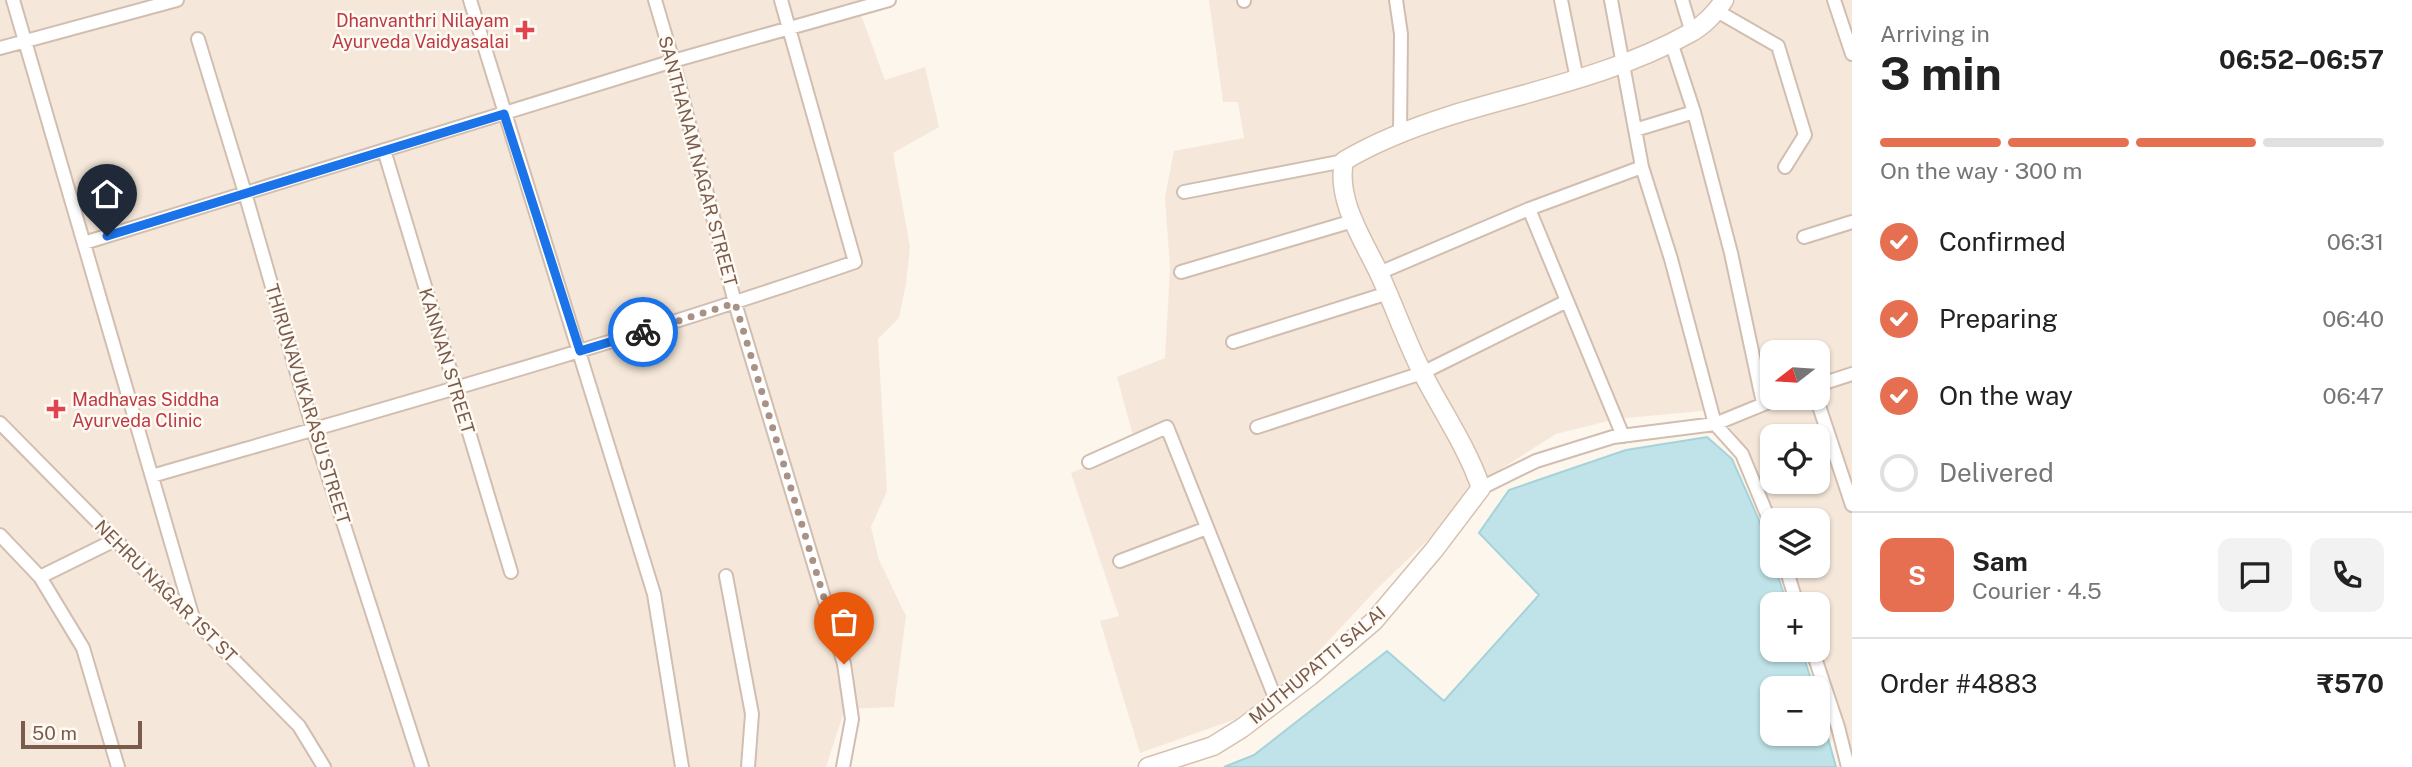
<!DOCTYPE html>
<html lang="en">
<head>
<meta charset="utf-8">
<style>
	:root { --surface:#fff; --page:#f2f2f2; --text:#222; --muted:#767676; --line:#e0e0e0; --accent:#e76f51 }
	body { margin:0; font-family:"Public Sans",sans-serif; background:var(--page); color:var(--text); height:100vh; display:flex; flex-direction:column; font-size:26px; white-space:nowrap }
	* { box-sizing:border-box; margin:0 }
	p { font-size:23px; color:var(--muted) }
	.icon { flex:none; width:38px; height:38px; fill:none; stroke:currentColor; stroke-width:2; stroke-linecap:round; stroke-linejoin:round }
	.map { position:relative; flex:1; overflow:hidden }
	.panel { display:flex; flex-direction:column; background:var(--surface); width:560px }
	.panel>* { flex:none }
	.needle { width:46px; rotate:253deg }
	.buttons { position:absolute; left:1760px; top:340px; display:grid; gap:14px }
	.buttons a { display:grid; place-items:center; width:70px; height:70px; border-radius:14px; background:var(--surface); box-shadow:0 2px 5px #0004; font-size:35px }
	.scale { position:absolute; left:21px; bottom:18px; width:121px; box-sizing:border-box; padding-left:7px; border:4px solid #7a5c4d; border-top:0; font-size:19px; line-height:24px; white-space:nowrap; color:#7a5c4d; -webkit-text-stroke:5px #fffaf3; paint-order:stroke }
	.pin { position:absolute; display:grid; place-items:center; width:60px; height:60px; color:#fff; margin:-72px -30px; border-radius:50% 50% 50% 0; rotate:-45deg; box-shadow:0 0 7px #0007 }
	.pin .icon { rotate:45deg }
	.courier { position:absolute; display:grid; place-items:center; width:70px; height:70px; margin:-35px; border:5px solid #1a73e8; border-radius:50%; background:#fff; color:#222; box-shadow:0 2px 9px #0007 }
	.head em { font-style:normal; font-weight:700 }
	.head div { display:flex; flex-direction:column-reverse }
	.head { display:flex; align-items:center; justify-content:space-between; height:119px; padding:0 28px }
	h1 { font-size:46px; font-weight:700; line-height:52px }
	.bar { display:grid; grid-template-columns:repeat(4,1fr); gap:10px 7px; align-content:center; height:84px; padding:0 28px }
	.bar i { height:9px; border-radius:5px; background:var(--line) }
	.bar .current { background:var(--accent) }
	.bar p { grid-column:span 4 }
	.line { display:flex; align-items:center; gap:18px; padding:0 28px; border-top:2px solid var(--line) }
	.line div { flex:1 }
	.round { display:grid; place-items:center; flex:none; width:74px; height:74px; border-radius:14px; background:var(--page) }
	ol { padding:0 28px; list-style:none }
	li { display:flex; align-items:center; gap:21px; height:77px }
	li p { margin-inline-start:auto }
	li .icon { padding:7px; border-radius:50%; background:var(--accent); color:#fff; stroke-width:4 }
	li:last-child { color:var(--muted) }
	li i { width:38px; height:38px; border:4px solid var(--line); border-radius:50% }
	main { display:flex; flex:1; min-height:0 }
	.map>svg:first-child { display:block }
</style>
</head>
<body>
<main>
<div class="map">
<svg width="1852" height="767" viewBox="0 0 1852 767">
	<rect width="100%" height="100%" fill="#fdf6ec"/>
	<!-- residential -->
	<path fill="#f5e8da" fill-rule="evenodd" d="M0,0H859L861,15L885,80L925,67L939,127L893,153L910,247L906,284L899,318L878,339L887,491L871,527L879,560L906,616L894,707L845,709L826,767H0Z
		M1209,0H1852V767H1841L1811,649H1818V604H1800L1789,565H1818V520H1773V524L1738,438L1723,419L1713,410L1616,419L1556,434L1501,469L1375,591L1303,668L1236,719L1140,753L1100,621L1119,616L1071,473L1136,446L1117,377L1165,358L1170,268L1165,197L1174,151L1244,138L1238,102H1223ZM1773,352H1818V397H1773ZM1773,436H1818V481H1773Z"/>
	<!-- water -->
	<path fill="#bfe3e8" stroke="#a5d3da" stroke-width="2" d="M1707,437L1732,459L1762,527L1787,604H1773V649H1801L1814,688H1773V733H1818V702L1836,767H1224L1254,755L1387,651L1444,701L1539,595L1479,533L1509,490L1626,450Z"/>
	<g fill="none" stroke-linecap="round" stroke-linejoin="round">
		<defs>
			<path id="street" d="M13,0L193,618
				M470,0L654,594L682,767
				M655,0L673,61L735,303L844,664L852,719L843,767
				M1244,0V1
				M1396,0L1401,34L1400,133
				M1561,0L1577,79
				M1611,0L1642,167L1671,259L1715,424L1781,397
				M1682,0L1692,33
				M1834,0L1852,54
				M1717,11L1778,46L1805,135L1785,167
				M198,39L245,193L313,429L422,767
				M0,48L177,0
				M1694,112L1731,253L1763,403
				M1635,130L1694,112L1671,42
				M384,150L511,572
				M1184,192L1344,161
				M1529,209L1623,436
				M1804,237L1852,222
				M84,243L673,61L889,0
				M1181,272L1353,221
				M1379,273L1529,209L1642,167
				M1233,342L1388,293
				M1818,385L1852,374
				M1816,397L1852,505
				M0,423L299,726L324,767
				M1257,427L1422,373L1567,301
				M1089,462L1167,427L1276,700
				M152,476C387,408 623,342 855,262L781,0
				M1481,488L1536,461L1613,437L1715,424L1742,454L1773,529
				M0,535L40,577L83,648L118,767
				M1120,561L1207,528
				M1785,565L1797,604
				M726,576L752,714L748,767
				M40,577L115,540
				M1812,649L1838,727L1848,767"/>
			<path id="secondary" d="M1148,767L1213,746L1242,728L1310,676L1374,621L1434,550L1481,488C1467,447 1443,413 1423,374C1406,341 1394,305 1378,271C1362,238 1336,199 1344,161C1377,141 1414,127 1452,115C1531,91 1617,74 1690,33C1703,26 1716,13 1724,0"/>
		</defs>
		<!-- street casing -->
		<use href="#street" stroke="#d1beb0" stroke-width="16"/>
		<!-- secondary casing -->
		<use href="#secondary" stroke="#d6c0b0" stroke-width="21"/>
		<!-- street -->
		<use href="#street" stroke="#fff" stroke-width="12"/>
		<!-- secondary -->
		<use href="#secondary" stroke="#fff" stroke-width="18"/>
	</g>
	<g fill="none" stroke-linecap="round" stroke-linejoin="round">
		<!-- done -->
		<path stroke="#a89285" stroke-width="7" stroke-dasharray="0 12.6" d="M643,332L735,303L844,664"/>
		<!-- route -->
		<path stroke="#1a73e8" stroke-width="9" d="M107,236L504,114L580,351L643,332"/>
	</g>
	<!-- markers -->
	<g fill="#e0444e" stroke="#fffaf3" stroke-width="2.5">
		<path d="M521.5 19.5h7v7h7v7h-7v7h-7v-7h-7v-7h7z"/>
		<path d="M52.5 398.5h7v7h7v7h-7v7h-7v-7h-7v-7h7z"/>
	</g>
	<g text-anchor="middle" dominant-baseline="central" stroke-width="5" stroke-linejoin="round" paint-order="stroke">
		<!-- health labels -->
		<g font-size="18" fill="#be3a42" stroke="#fffaf3" text-anchor="end">
			<text x="509" y="20">Dhanvanthri Nilayam<tspan x="509" dy="21">Ayurveda Vaidyasalai</tspan></text>
			<text x="72" y="399" text-anchor="start">Madhavas Siddha<tspan x="72" dy="21">Ayurveda Clinic</tspan></text>
		</g>
		<!-- street labels -->
		<g font-size="18" fill="#7a5c4d" stroke="#fffaf3">
			<text transform="translate(698 161) rotate(75)">SANTHANAM NAGAR STREET</text>
			<text transform="translate(447 361) rotate(73)">KANNAN STREET</text>
			<text transform="translate(308 404) rotate(73)">THIRUNAVUKARASU STREET</text>
			<text transform="translate(166 591) rotate(45)">NEHRU NAGAR 1ST ST</text>
			<text transform="translate(1317 665) rotate(-40)">MUTHUPATTI SALAI</text>
		</g>
	</g>
</svg>
<div class="buttons">
<a><svg class="needle" viewBox="-14 -14 28 28"><path d="M0-13l5 13h-10z" fill="#e53935"/><path d="M0 13l5-13h-10z" fill="#767676"/></svg></a>
<a><svg class="icon" aria-label="locate" viewBox="0 0 24 24"><circle cx="12" cy="12" r="6"/><path d="M12 2v4M12 18v4M2 12h4M18 12h4"/></svg></a>
<a><svg class="icon" aria-label="layers" viewBox="0 0 24 24"><path d="M12 4l9 5-9 5-9-5zM3 14l9 5 9-5"/></svg></a>
<a>+</a>
<a>−</a>
</div>
<div class="scale">50 m</div>
<div class="pin" style="left:844px;top:664px;background:#ea580c"><svg class="icon" aria-label="bag" viewBox="0 0 24 24"><path d="M5 8h14l-1 12H6zM9 8a3 3 0 0 1 6 0"/></svg></div>
<div class="pin" style="left:107px;top:236px;background:#1f2937"><svg class="icon" aria-label="home" viewBox="0 0 24 24"><path d="M3 11l9-7 9 7M6 9v11h12V9"/></svg></div>
<div class="courier" style="left:643px;top:332px"><svg class="icon" aria-label="bike" viewBox="0 0 24 24"><circle cx="6" cy="16" r="4"/><circle cx="18" cy="16" r="4"/><path d="M6 16l4-8h5l3 8M10 8l3 8H6M13 5h3"/></svg></div>
</div>
<section class="panel">
<div class="head"><div><h1>3 min</h1><p>Arriving in</p></div><em>06:52–06:57</em></div>
<div class="bar"><i class="current"></i><i class="current"></i><i class="current"></i><i></i><p>On the way · 300 m</p></div>
<ol>
<li><svg class="icon" aria-label="check" viewBox="0 0 24 24"><path d="M5 12l5 5 9-10"/></svg>Confirmed<p>06:31</p></li>
<li><svg class="icon" aria-label="check" viewBox="0 0 24 24"><path d="M5 12l5 5 9-10"/></svg>Preparing<p>06:40</p></li>
<li><svg class="icon" aria-label="check" viewBox="0 0 24 24"><path d="M5 12l5 5 9-10"/></svg>On the way<p>06:47</p></li>
<li><i></i>Delivered</li>
</ol>
<div class="line" style="height:126px"><b class="round" style="background:var(--accent);color:#fff">S</b><div><b>Sam</b><p>Courier · 4.5</p></div><a class="round"><svg class="icon" aria-label="chat" viewBox="0 0 24 24"><path d="M4 5h16v11H9l-5 4z"/></svg></a><a class="round"><svg class="icon" aria-label="phone" viewBox="0 0 24 24"><path d="M5 4h4l2 5-3 2q2 4 5 5l2-3 5 2v4C11 20 4 13 5 4z"/></svg></a></div>
<div class="line" style="height:91px"><div>Order #4883</div><b>₹570</b></div>
</section>
</main>
</body>
</html>
